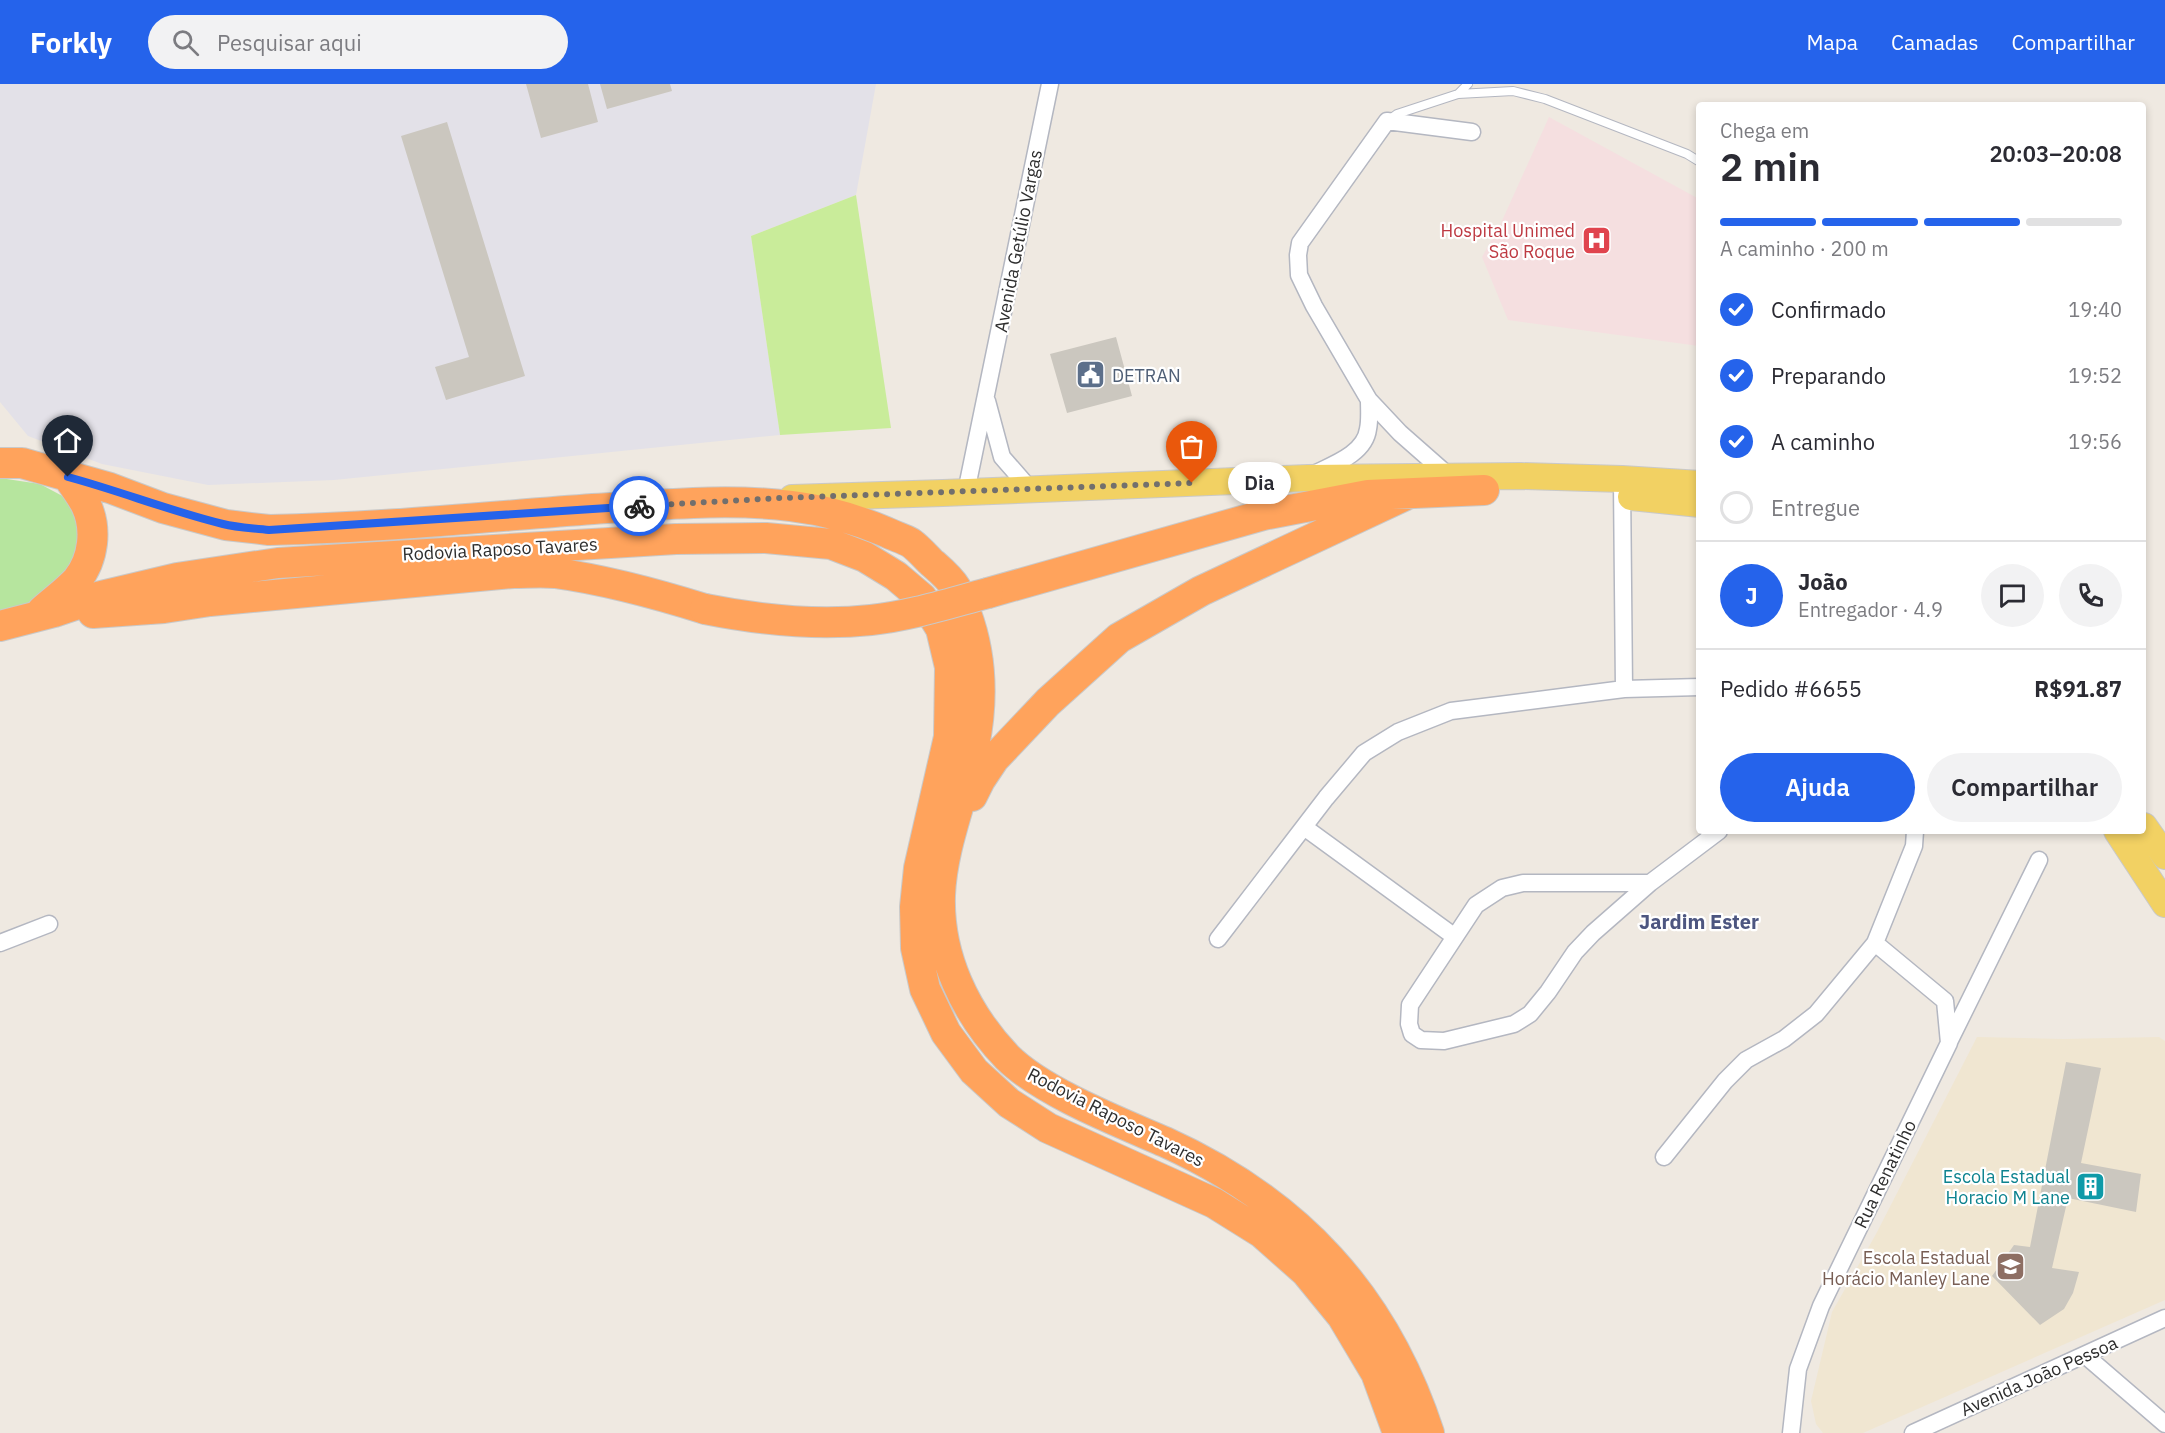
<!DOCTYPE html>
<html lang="pt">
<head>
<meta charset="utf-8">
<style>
	:root { --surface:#fff; --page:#f2f2f3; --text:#2b2b33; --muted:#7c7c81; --line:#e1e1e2; --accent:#2563eb }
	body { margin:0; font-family:"IBM Plex Sans",sans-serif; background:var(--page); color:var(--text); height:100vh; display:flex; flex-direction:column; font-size:22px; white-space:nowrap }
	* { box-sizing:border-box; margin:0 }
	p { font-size:20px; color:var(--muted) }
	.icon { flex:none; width:33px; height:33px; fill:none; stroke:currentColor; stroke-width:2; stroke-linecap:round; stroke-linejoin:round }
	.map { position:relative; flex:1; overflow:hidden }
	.sheet { position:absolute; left:1696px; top:18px; width:450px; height:732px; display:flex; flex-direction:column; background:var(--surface); border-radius:6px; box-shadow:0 3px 9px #0003 }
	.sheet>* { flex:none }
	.pin { position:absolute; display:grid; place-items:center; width:51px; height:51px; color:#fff; margin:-62px -26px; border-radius:50% 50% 50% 0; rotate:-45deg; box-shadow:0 0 6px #0007 }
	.pin .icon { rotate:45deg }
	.courier { position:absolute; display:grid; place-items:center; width:60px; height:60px; margin:-30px; border:4px solid #2563eb; border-radius:50%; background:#fff; color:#222; box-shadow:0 2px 8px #0007 }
	.bubble { position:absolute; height:42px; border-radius:21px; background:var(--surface); box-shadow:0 3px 9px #0003; font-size:20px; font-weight:600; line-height:42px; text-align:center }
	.head em { font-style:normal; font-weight:600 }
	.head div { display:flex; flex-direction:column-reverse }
	.head { display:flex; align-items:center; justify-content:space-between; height:102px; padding:0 24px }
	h1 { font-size:39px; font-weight:600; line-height:45px }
	.bar { display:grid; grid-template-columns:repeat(4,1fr); gap:9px 6px; align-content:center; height:72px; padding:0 24px }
	.bar i { height:8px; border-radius:4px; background:var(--line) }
	.bar .on { background:var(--accent) }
	.bar p { grid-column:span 4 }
	.line { display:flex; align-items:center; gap:15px; padding:0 24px; border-top:2px solid var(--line) }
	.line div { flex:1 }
	.round { display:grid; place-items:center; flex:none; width:63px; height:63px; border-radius:32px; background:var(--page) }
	ol { padding:0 24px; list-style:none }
	li { display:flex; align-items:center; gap:18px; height:66px }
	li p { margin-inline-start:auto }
	li .icon { padding:6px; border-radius:50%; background:var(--accent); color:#fff; stroke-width:4 }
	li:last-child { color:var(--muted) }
	li i { width:33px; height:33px; border:3px solid var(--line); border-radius:50% }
	.primary-button { display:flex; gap:12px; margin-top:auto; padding:12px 24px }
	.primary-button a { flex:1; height:69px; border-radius:36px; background:var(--accent); color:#fff; font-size:24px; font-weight:600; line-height:69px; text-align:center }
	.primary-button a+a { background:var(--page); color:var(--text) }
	header { display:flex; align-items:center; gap:36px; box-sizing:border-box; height:84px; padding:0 30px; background:var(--accent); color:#fff }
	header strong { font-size:28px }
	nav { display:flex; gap:33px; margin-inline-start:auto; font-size:21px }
	.search { width:420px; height:54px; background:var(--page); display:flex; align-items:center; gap:15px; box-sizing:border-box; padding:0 21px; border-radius:33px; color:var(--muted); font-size:22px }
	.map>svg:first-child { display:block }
</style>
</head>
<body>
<header>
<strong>Forkly</strong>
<div class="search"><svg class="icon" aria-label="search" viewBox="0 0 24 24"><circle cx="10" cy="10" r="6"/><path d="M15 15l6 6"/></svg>Pesquisar aqui</div>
<nav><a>Mapa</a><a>Camadas</a><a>Compartilhar</a></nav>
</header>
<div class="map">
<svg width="2165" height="1349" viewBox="0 0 2165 1349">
	<rect width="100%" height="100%" fill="#efe9e1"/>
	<!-- industrial -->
	<path fill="#e3e1e8" d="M0,0H876L856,111L751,152L780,351L334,396L208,401L102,380L28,352L0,318Z"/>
	<!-- education -->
	<path fill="#f0e6d1" d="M1977,953L2063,955L2159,953L2165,957V1216L1863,1349H1823L1816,1340L1811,1317L1832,1228L1876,1150Z"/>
	<!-- medical -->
	<path fill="#f5dfe0" d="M1549,33L1699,115V262L1508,236L1482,173L1501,139Z"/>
	<!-- green -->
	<path fill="#b6e59e" d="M0,394L40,400L68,415L83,440L84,464L63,495L24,524L0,531Z"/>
	<!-- pitch -->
	<path fill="#c9ec9a" d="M856,111L891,344L780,351L751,152Z"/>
	<!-- building -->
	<path fill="#cbc7bf" d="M526,0H588L598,38L541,54Z
		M600,0H670L672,7L607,25Z
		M447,38L525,292L446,316L435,283L469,273L401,52Z
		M1116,253L1132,312L1067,329L1050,270Z
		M2066,978L2101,984L2081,1079L2141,1090L2136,1128L2068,1114L2052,1184L2079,1188L2073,1209L2064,1225L2040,1241L1992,1192L2014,1161L2030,1163Z"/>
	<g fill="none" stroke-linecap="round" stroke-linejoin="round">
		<defs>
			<path id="lane" d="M1458,10L1468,0
				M1389,36L1397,30L1458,10L1513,7L1545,15L1687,70L1700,78"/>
			<path id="street" d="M987,317L1002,373L1030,405
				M1312,391C1332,381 1365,370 1368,345C1370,336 1369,326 1369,316
				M1450,393L1400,349L1369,316L1314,222L1299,191L1298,171L1300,159L1387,37L1472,48
				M1622,399L1624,605
				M966,408L1050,0
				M1304,743L1455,853
				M1650,799H1523L1502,804L1476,821L1410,921L1409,940L1412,950L1421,956L1444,957L1514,940L1530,930L1548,908L1575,868L1593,849L1650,799L1719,747
				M1218,855L1326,714L1364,669L1398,648L1451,627L1624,605L1700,603
				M0,859L49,840
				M1949,958L2039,776
				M1664,1073L1725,997L1746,976L1784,955L1816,930L1875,859L1914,762L1915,747
				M2086,1272L2165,1340
				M1791,1349L1798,1285L1821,1222L1949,959L1945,917L1875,859
				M1913,1349L2165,1234"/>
			<path id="primary" d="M1631,413L1700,420
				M792,414L943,409L1308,394L1521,392L1622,395L1700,400
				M2144,742L2165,772
				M2117,747L2165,820"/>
			<path id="highway" d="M0,379H22L110,404L163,424L226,441L269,446C377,444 485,433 593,425C659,421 726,414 791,422C824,426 856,435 886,448C894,452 904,455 911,459C918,464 925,472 931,478C939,485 950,494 956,504C960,511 963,521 966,529C982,572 983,617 974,662C965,711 942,760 940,811C938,872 965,929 1007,973C1042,1008 1119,1038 1165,1058C1297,1118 1384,1211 1429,1349
				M988,509L1263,431L1368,411L1484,406
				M42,527C53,517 67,507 77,496C94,475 97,444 86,421C81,411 74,402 68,393
				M93,529L164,524L210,517L513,489C527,489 541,488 555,489C606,496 657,510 705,525
				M0,542L54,528L101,512L177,494L278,479L676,455L766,454L831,460L865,473L896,492L922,514L941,545L950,583L949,653L919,784L915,823L916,864L925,905L946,949L974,987L1009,1019L1048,1044L1214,1119L1262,1149L1306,1188L1342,1232L1376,1289L1398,1349
				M972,712L980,696L994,675L1048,618L1119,554L1201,507L1408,410"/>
		</defs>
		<!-- lane casing -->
		<use href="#lane" stroke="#b4b7c1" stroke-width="10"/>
		<!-- street casing -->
		<use href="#street" stroke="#b4b7c1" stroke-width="19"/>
		<!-- primary casing -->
		<use href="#primary" stroke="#c9c9c9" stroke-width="28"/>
		<!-- highway casing -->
		<use href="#highway" stroke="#c9c9c9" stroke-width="32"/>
		<!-- lane -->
		<use href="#lane" stroke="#fff" stroke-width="8"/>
		<!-- street -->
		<use href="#street" stroke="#fff" stroke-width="16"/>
		<!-- primary -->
		<use href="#primary" stroke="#f2d163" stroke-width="26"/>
		<!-- highway -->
		<use href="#highway" stroke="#ffa35c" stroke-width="30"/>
		<defs>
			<path id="highway-bridge" d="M705,525C760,536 815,542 871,536C910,532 950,519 988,509"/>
		</defs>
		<!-- highway-bridge casing -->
		<use href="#highway-bridge" stroke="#c9c9c9" stroke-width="32" stroke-linecap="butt"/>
		<!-- highway-bridge -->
		<use href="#highway-bridge" stroke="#ffa35c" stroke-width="30"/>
	</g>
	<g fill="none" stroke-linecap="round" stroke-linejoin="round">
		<!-- done -->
		<path stroke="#726f6d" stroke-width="6" stroke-dasharray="0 10.8" d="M639,422L781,414L1192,399"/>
		<!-- route -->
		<path stroke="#2563eb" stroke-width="8" d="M68,393C120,407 170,427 223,440C238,444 254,444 269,446L639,422"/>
	</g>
	<!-- icons -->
	<defs>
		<symbol id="hospital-square" viewBox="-11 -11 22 22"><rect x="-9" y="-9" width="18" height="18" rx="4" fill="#e0444e" stroke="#fff"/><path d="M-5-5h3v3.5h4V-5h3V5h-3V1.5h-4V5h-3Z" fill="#fff"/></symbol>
		<symbol id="civic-square" viewBox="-11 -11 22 22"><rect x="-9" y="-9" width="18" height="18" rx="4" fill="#5c6f8a" stroke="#fff"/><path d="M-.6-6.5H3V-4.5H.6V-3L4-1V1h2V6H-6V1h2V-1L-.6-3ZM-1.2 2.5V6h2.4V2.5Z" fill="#fff"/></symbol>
		<symbol id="building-square" viewBox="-11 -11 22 22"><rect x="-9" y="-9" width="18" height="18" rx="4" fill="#0f9aa8" stroke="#fff"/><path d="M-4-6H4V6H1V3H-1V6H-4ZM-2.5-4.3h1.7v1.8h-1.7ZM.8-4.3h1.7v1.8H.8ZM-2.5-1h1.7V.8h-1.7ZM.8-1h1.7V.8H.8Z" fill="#fff"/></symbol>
		<symbol id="school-square" viewBox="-11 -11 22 22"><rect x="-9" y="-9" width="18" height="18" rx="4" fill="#8d6e63" stroke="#fff"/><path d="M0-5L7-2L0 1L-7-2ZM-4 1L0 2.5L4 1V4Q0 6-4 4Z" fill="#fff"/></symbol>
	</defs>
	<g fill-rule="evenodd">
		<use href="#hospital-square" x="1580" y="140" width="33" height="33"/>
		<use href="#civic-square" x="1074" y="274" width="33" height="33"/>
		<use href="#building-square" x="2074" y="1086" width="33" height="33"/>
		<use href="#school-square" x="1994" y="1166" width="33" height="33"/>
	</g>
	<g text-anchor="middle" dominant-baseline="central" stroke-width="4.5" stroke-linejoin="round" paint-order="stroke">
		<!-- health labels -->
		<g font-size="18" fill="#be3a42" stroke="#fff" text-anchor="end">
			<text x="1575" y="146">Hospital Unimed<tspan x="1575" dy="21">São Roque</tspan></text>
		</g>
		<!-- street labels -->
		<g font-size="18" fill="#2e2e2e" stroke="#fff">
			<text transform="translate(1018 157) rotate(-79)">Avenida Getúlio Vargas</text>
			<text transform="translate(500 465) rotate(-3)">Rodovia Raposo Tavares</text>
			<text transform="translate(1116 1033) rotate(27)">Rodovia Raposo Tavares</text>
			<text transform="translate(1885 1090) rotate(-64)">Rua Renatinho</text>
			<text transform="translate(2039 1292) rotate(-24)">Avenida João Pessoa</text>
		</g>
		<!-- service labels -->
		<g font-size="18" fill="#4e5e75" stroke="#fff" text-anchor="start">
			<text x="1112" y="291">DETRAN</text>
		</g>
		<!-- culture labels -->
		<g font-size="18" fill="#0d838f" stroke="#fff" text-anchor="end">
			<text x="2070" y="1092">Escola Estadual<tspan x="2070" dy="21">Horacio M Lane</tspan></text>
		</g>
		<!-- education labels -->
		<g font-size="18" fill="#785e54" stroke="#fff" text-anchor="end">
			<text x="1990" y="1173">Escola Estadual<tspan x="1990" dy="21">Horácio Manley Lane</tspan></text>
		</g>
		<!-- neighbourhood labels -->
		<g font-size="20" font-weight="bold" fill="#4d5680" stroke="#fff">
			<text x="1699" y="837">Jardim Ester</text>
		</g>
	</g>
</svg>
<div class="pin" style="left:1192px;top:399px;background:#ea580c"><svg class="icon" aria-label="bag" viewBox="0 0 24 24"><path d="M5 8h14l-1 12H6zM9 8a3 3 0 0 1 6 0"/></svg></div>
<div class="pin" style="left:68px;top:393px;background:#1f2937"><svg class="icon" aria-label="home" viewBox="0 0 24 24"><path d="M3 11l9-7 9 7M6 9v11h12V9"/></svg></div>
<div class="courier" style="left:639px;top:422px"><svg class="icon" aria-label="bike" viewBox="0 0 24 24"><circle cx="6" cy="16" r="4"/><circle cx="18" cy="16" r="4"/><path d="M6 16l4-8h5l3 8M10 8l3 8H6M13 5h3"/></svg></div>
<div class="bubble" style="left:1228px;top:378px;width:63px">Dia</div>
<section class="sheet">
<div class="head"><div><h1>2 min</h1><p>Chega em</p></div><em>20:03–20:08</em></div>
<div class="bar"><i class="on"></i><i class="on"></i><i class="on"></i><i></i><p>A caminho · 200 m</p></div>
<ol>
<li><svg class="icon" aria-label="check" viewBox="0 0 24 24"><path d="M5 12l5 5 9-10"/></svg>Confirmado<p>19:40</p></li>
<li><svg class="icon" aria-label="check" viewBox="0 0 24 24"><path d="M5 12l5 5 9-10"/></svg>Preparando<p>19:52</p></li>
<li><svg class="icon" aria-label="check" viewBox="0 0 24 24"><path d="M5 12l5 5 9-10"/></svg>A caminho<p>19:56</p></li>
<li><i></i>Entregue</li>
</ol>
<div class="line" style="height:108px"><b class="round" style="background:var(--accent);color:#fff">J</b><div><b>João</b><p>Entregador · 4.9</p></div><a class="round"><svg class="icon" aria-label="chat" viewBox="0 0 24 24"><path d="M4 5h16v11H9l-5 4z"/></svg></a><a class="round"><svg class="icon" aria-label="phone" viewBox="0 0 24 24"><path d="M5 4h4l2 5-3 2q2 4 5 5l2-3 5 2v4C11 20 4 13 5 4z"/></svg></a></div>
<div class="line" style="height:78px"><div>Pedido #6655</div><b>R$91.87</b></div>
<div class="primary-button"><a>Ajuda</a><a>Compartilhar</a></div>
</section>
</div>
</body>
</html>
